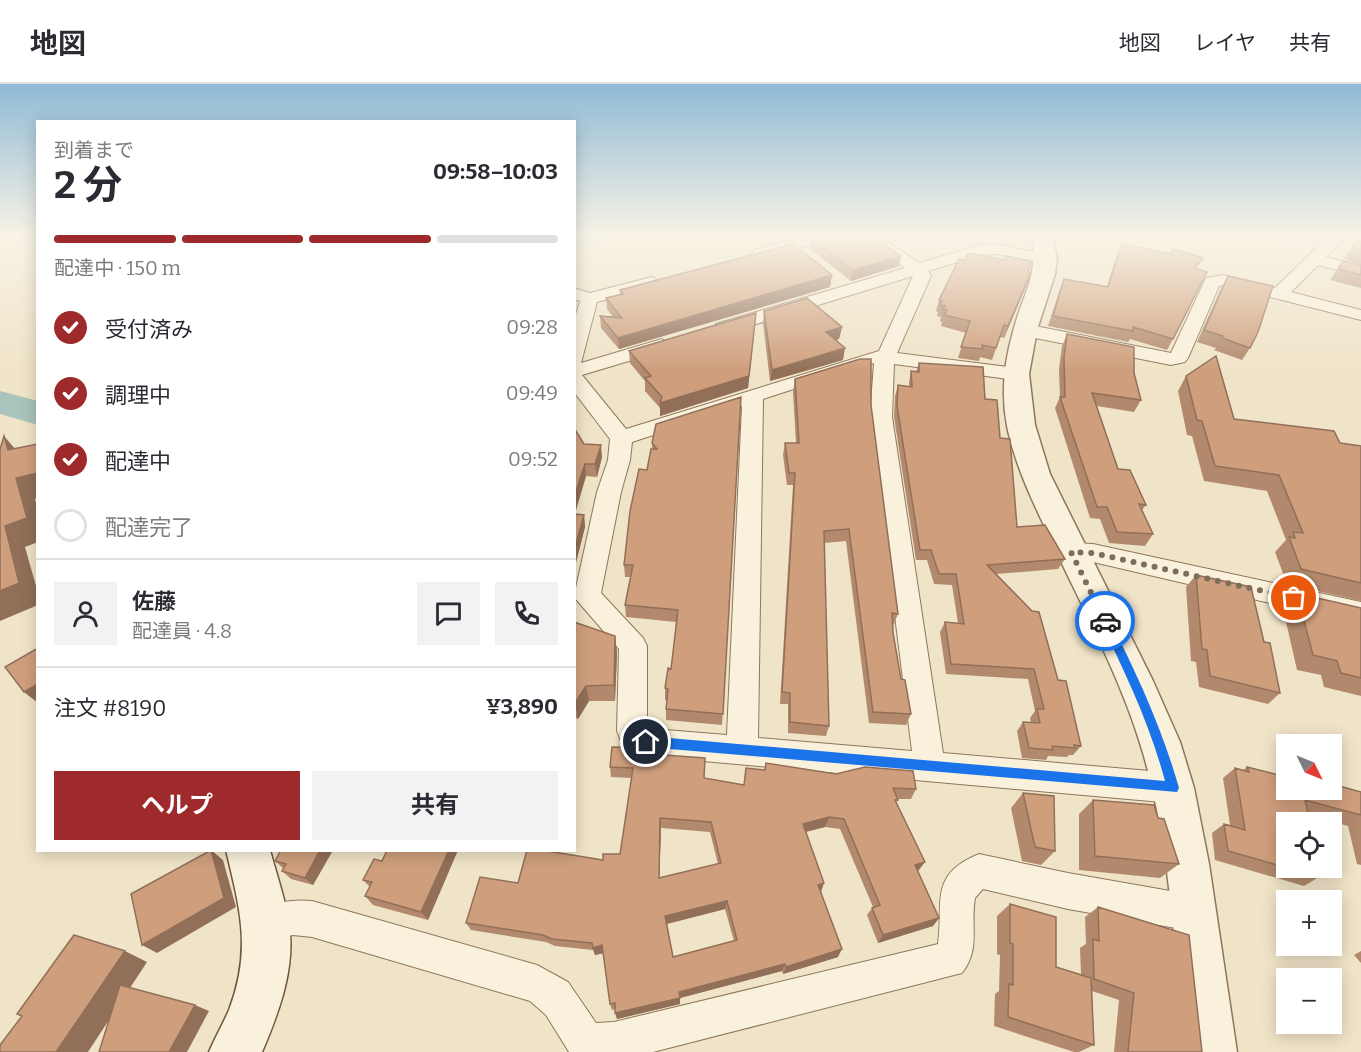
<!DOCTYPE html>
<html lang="ja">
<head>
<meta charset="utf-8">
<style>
	:root { --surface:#fff; --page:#f2f2f3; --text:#2b2b33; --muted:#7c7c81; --line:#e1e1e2; --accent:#9e2a2b }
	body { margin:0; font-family:Bitter,"Noto Sans JP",serif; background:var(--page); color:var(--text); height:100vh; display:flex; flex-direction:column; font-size:22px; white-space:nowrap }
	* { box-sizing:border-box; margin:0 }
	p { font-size:20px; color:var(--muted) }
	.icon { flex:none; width:33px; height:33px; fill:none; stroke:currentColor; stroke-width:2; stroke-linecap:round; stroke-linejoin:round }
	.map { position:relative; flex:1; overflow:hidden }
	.panel { position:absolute; left:36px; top:36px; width:540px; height:732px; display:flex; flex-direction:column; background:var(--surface); border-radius:0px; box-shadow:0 3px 15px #0003 }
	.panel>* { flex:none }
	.needle { width:39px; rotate:133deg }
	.buttons { position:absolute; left:1276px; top:650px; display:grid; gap:12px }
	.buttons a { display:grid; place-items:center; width:66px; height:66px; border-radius:0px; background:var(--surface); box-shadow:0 3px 15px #0003; font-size:30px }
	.pin { position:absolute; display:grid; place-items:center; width:51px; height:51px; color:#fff; margin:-26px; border:3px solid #fff; border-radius:50%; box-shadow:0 2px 6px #0007 }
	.courier { position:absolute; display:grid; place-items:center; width:60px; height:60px; margin:-30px; border:4px solid #1a73e8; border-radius:50%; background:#fff; color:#222; box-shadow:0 2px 8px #0007 }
	.headline em { font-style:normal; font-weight:700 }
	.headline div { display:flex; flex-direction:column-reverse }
	.headline { display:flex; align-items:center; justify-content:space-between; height:102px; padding:0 18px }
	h1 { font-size:39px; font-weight:700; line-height:45px }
	.bar { display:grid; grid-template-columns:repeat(4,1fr); gap:9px 6px; align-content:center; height:72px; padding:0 18px }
	.bar i { height:8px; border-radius:4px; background:var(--line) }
	.bar .active { background:var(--accent) }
	.bar p { grid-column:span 4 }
	.line { display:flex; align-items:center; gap:15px; padding:0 18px; border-top:2px solid var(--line) }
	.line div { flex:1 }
	.round { display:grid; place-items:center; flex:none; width:63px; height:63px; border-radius:0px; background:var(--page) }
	ol { padding:0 18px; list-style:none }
	li { display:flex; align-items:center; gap:18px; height:66px }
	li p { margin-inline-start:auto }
	li .icon { padding:6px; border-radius:50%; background:var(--accent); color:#fff; stroke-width:4 }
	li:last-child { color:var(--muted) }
	li i { width:33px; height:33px; border:3px solid var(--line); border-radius:50% }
	.button { display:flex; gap:12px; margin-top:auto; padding:12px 18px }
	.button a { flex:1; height:69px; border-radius:0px; background:var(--accent); color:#fff; font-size:24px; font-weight:700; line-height:69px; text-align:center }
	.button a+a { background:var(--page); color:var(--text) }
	header { display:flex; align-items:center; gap:36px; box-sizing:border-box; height:84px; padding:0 30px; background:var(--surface); border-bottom:2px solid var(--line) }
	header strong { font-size:28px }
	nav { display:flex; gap:33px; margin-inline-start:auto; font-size:21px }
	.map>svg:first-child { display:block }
</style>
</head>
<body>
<header>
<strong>地図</strong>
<nav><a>地図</a><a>レイヤ</a><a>共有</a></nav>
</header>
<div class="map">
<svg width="1361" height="968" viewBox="0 0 1361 968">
	<rect width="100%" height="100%" fill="#f0e4c8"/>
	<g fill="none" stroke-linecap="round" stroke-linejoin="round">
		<!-- river -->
		<path fill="#a9c4bc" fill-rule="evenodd" d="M574,152H607L603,158L574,164Z
			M0,307L38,317V341L0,330Z"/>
		<defs>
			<path id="minor" d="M808,152H835L833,155L760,174L752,169L754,166Z
				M860,152H879L919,179L980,161L997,160L1052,172L1054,175L1046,180L997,170L981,171L928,187L931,192L897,269L1016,284L1023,286L1026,290L1023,294L1016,296L894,280L892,333L943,669L1173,689L1184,693L1189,704L1184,715L1173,719L647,672L621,657L617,647L619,565L574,513L597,408L608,376L610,355L574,308V237L580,217L574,215V204L590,209L652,193L661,198L658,202L597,218L581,279L662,255L671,261L669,265L582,291L626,345L879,267L913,192L730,248L723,250L714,244L716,240L905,184ZM874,279L870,333L912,667L758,654L763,315ZM742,322L727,651L653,645L647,641V562L643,554L601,509L621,408L630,376L632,358Z
				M1329,152H1346L1326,173L1361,182V192L1318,181L1291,208L1361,226V236L1223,201L1219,202L1188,274L1185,278L1171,281L1025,252L1016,246L1025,240L1171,269L1206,194L1223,191L1275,204Z
				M1071,459L1093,460L1361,518V540L1093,478L1062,475L1058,468L1062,461Z
				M979,770L1068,789L1193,811L1206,816L1211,829L1206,842L1193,847L1068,825L983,805L975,814C970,841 981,865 962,889L653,968H569L546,931L530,917L312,853L293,851L265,858L252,853L247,840L252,827C272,819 290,815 312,817L537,881L568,898L596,939L614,938L938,860C944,818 928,791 979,770Z"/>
			<path id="tertiary" d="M1032,152H1052L1057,175L1055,190L1037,246L1029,290L1035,341L1050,390L1153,597L1180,658L1194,704L1209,780L1237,968H1185C1174,866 1171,757 1140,659C1118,588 1080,519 1049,452C1032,416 1015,381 1007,342C1001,310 1004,279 1013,248C1023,208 1038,196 1032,152Z"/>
			<path id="secondary" d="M226,766H270C276,789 284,811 288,834C297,880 280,926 262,968H209C215,954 223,940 229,926C252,866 240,825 226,766Z"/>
		</defs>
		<!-- minor casing -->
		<use href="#minor" stroke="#8d765c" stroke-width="2"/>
		<!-- tertiary casing -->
		<use href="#tertiary" stroke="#8d765c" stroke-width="3"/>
		<!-- secondary casing -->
		<use href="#secondary" stroke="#6f573f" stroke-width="3"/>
		<!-- minor -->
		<use href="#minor" fill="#faf1dc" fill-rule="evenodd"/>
		<!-- tertiary -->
		<use href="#tertiary" fill="#faf1dc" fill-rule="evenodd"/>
		<!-- secondary -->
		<use href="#secondary" fill="#faf1dc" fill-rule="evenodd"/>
	</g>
	<!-- wall -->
	<path fill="#b2896c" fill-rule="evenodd" d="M773,152H800L780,157Z
		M810,154L899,182L851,197L809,164Z
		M1357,157L1361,158V180L1344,175Z
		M1122,160L1197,185L1173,255L1167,266L1130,255L1128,258L1048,242L1060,205L1064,195L1107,202L1117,170Z
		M1343,177L1361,181V204L1330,196Z
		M1028,188H1031L1027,200L1004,254L1000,253L992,276L980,273L979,277L958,274L966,249L941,242L942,238L940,237L941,233L937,232L938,228L936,227L939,216Z
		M832,191L830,203L619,265L601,244L600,232L613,233L607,225L606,214L620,211V206Z
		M1228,192L1250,264L1242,276L1214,266L1216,264L1197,258L1221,204Z
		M764,227L842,243L839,255L836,256L843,276L770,297L763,239Z
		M755,241L748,304L660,332V324L645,307V297L630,279L629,267Z
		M1067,250L1134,289L1141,316L1134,328L1097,322L1118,385L1146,421L1142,426L1153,450L1145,462L1109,459L1100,435L1090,434L1055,324L1060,313L1059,285L1062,262Z
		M919,279L985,315L1000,354L1017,443L1065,475L1058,485L996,490L1058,596L1081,662L1073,671H1069L1067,673L1048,672L1046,676L1022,674L1017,647L1023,638H1031L1030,634L1035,627L1028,595L946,590L940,548L945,538L958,539L952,501L934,500L927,476H916L894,333L895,312L898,301L909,303V298L911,287L916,288Z
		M1186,292L1234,335L1340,359L1361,362V517L1287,500L1275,468L1286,456L1267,407L1204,397L1192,352L1187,351L1178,307Z
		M795,295L871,321L898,530L893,542V549L901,595L911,630L906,641L869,639L846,457L824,459L829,642L826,652L788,649V620H780L793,401H787L783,371L785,359H796L793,308Z
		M741,313L722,641L666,636V625L667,616H665V604L671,585L676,538L626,533L625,521L631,493H625L624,481L652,365V359Z
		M574,344L584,360L602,373L597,393L586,392L575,430L584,431L585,443L574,486Z
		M1196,491L1264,558L1280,609L1268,620L1199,603L1196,578L1191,577L1186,503Z
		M1313,513L1361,524V612L1324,603L1321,591L1297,586L1284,529L1298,514L1309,516Z
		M574,538L615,552L617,569L615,617H589L578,635L574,633Z
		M638,664V669L704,694L744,701L765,686L766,679L916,705L911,715H898L896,720L919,786L918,787L939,834L933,842L878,859L867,831L873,823L840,745L825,743L806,748L838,873L783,890L782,887L680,914V920L617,935L615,925L612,926L610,920L603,869L595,871L593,866L555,862L546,858L471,846L466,839L518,799L603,776L620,770L632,694L611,693L610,683ZM661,744L710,748L718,780L659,794ZM725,825L734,857L673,873L667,840Z
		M1247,683L1287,705L1361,708V781L1357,780L1348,742L1309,731L1287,738L1319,793L1304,802L1215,776L1212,749L1224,740L1230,741L1223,694L1235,684L1243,686Z
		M1023,709L1055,767L1041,781L1022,777L1011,724Z
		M1093,716L1158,734L1179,780L1160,794L1079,786V730Z
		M281,766H333L313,801L291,795L282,787L284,785L275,777Z
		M387,766H458L428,836L373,821L365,812L370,803L363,796L382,777Z
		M1010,820L1056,883L1081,890L1080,864L1086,860L1085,833L1098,823L1202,968H1114L1119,916L1092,907L1094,961L1079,968H1074L994,942L995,910L999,907L1000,871L997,870V832Z
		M1361,867V879L1354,871Z"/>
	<!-- shaded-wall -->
	<path fill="#916f58" d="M781,152H800L780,157Z
		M901,172L899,182L851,197L853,186Z
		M1031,188L1027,200L1004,254L1008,242Z
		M832,191L830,203L619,265L618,254Z
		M755,241L748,304L660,332V319Z
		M842,243L839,255L824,260L826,248Z
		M845,264L843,276L770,297L772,286Z
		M4,352L22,373L8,366Z
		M601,361L602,373L597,393L595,380Z
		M585,380L586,392L574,432V413Z
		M38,389V414L35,415L38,425V458L25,463L38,509V521L0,537V507L5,442L16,394Z
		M584,431L585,443L574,486V467Z
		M615,552L617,569L615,617L614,601Z
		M38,600V619L24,608Z
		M586,602L589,617L578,635L575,619Z
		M829,733L825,743L800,749L803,740Z
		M660,734L661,744L659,803V794Z
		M211,766L223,776L236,823L157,869L142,861Z
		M320,766H333L313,801L305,794Z
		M449,766H458L428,836L421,828Z
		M925,778L919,786L909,789L915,781Z
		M824,799L821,808L818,801Z
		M727,817L725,825L666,840L665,832Z
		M939,834L933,842L878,859L883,851Z
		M602,861L604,869L595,871L593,864Z
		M842,865L838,873L783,890L786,883Z
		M125,867L147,878L88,968H56Z
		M785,880L782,887L680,914V920L617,935L615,929L679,908Z
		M195,921L209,927L187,968H169Z"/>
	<!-- building -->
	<path fill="#cf9f7d" stroke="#916f58" stroke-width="1.5" fill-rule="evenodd" d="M818,152H873L901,172L853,186L810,154Z
		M1357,157L1361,158V167L1352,165Z
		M793,160L832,191L618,254L600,232L622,234L606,214L623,210L620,206Z
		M1122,160L1171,170L1173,165L1203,174L1195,184L1207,188L1173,255L1133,243V247L1053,232L1064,195L1108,203Z
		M968,169L1004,176L1006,172L1031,177L1028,188H1031L1008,242L1004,241L996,264L982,261L983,265L961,263L970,237L944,231L947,226L943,225L945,222L940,221L942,217L939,216L959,175L965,176Z
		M1343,177L1361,181V191L1338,185Z
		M1228,192L1273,202L1258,248L1250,264L1222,254L1223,252L1204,246Z
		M807,214L842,243L826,248L845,264L772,286L764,227Z
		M756,229L749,292L660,319L662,313L645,294L651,292L629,267Z
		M1067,250L1134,263V289L1141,316L1092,309L1118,385L1130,386L1146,421L1139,420L1153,450L1117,448L1107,423H1097L1060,313H1065L1064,274Z
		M1216,272L1234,335L1334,347L1340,359L1361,362V499L1301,485L1289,453L1295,454L1293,448L1303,449L1279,391L1215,382L1202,337L1197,336L1186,292Z
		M860,275H871V321L898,530L892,529L893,549L901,595L905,596L911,630L873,628L849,445L824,447L829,642L790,638V609L782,608L795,389H789L785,359H799L795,295Z
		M919,279L983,283L985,315L997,316L1000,354L1010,355L1017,443L1045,441L1065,475L987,481L1032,527L1039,528L1058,596L1066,597L1081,662L1074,661L1075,664L1052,662L1053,666L1029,664L1023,638L1040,639L1037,625H1044L1034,585L951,580L945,538L964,540L956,490H939L931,466H920L897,322L898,301L912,303L911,287L919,288Z
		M741,313L723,630L666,625L668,605L665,604L668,584L671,585L678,526L625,521L633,481H624L630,427L639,385L647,386L651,365H657L652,359L656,340Z
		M574,344L584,360L601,361L595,380H585L574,413Z
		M4,352L8,366L38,360V389L16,394L27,434L5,442L19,499L0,507V365Z
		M574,430L584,431L574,467Z
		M1196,491L1251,503L1264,558L1270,559L1280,609L1210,592L1207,566L1202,565Z
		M1313,513L1361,524V594L1341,589L1337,577L1313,571L1298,514L1314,518Z
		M574,538L615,552L614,601L586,602L575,619Z
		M38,564V600L24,608L5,583Z
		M612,663L638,664L637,669L705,674L704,694L744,701L746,684L765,686L766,679L836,690L865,683L913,687L916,705L893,704L898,716H895L925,778L915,781L939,834L883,851L872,824L880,821L844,735L829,733L803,740L824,799L818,801L842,865L786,883L785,880L679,908L680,914L615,929V919L610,920L602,861L593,864L592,859L552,855L543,851L466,839L480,793L518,799L527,766H541L603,776V770H620L633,684L610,683ZM660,734L711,738L721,779L659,794ZM727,817L737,856L673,873L665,832Z
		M1247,683L1287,693V705H1332V700L1361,708V731L1305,716L1310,738H1287V783H1317L1319,793L1228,767L1224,740L1245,746L1235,684L1249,688Z
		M1023,709L1054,712L1055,767L1035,763Z
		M1093,716L1154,721L1158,734L1164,735L1179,780L1095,772Z
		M211,766L224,814L142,861L131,810Z
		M281,766H320L305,794L282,787L286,780L275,777Z
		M387,766H449L421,828L365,812L372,798L363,796L374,775L382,777Z
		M1010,820L1056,833V883L1091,894L1094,961L1008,933L1009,900L1013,901V860L1010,859Z
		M1098,823L1189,851L1202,968H1128L1134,909L1094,895L1093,855L1099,857Z
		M74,851L125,867L56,968H0V961L22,932L17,930Z
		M120,901L195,921L169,968H99Z"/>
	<!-- sky -->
	<linearGradient id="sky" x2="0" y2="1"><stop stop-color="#8fbad6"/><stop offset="0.53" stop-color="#f8f3e6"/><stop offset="1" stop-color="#f8f3e6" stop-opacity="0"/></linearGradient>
	<rect width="1361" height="287" fill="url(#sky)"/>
	<!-- route -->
	<path fill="#1a73e8" d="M1105,533L1109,535C1137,590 1162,644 1179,704L1177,708L646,663L641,658L646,652L1165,697C1150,641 1126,590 1100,537Z"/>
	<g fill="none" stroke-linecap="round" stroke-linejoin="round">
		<!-- done -->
		<path stroke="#7c6e5b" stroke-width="6" stroke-dasharray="0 10.8" d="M1105,537L1071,468L1093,469L1294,514"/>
	</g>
</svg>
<div class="buttons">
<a><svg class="needle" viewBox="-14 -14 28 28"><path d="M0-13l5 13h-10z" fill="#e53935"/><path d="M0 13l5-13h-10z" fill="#7c7c81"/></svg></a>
<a><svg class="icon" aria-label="locate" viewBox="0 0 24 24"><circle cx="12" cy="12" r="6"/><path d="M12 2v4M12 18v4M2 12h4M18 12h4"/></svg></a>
<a>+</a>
<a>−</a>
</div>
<div class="pin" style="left:1294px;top:514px;background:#ea580c"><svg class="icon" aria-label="bag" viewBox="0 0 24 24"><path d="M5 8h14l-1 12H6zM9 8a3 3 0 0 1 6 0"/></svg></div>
<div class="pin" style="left:646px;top:658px;background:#1f2937"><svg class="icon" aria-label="home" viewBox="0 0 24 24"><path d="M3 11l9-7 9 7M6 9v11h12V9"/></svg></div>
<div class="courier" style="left:1105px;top:537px"><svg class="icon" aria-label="car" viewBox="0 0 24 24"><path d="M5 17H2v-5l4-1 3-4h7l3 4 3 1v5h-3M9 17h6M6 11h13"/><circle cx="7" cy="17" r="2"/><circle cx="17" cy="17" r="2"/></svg></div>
<section class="panel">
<div class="headline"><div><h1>2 分</h1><p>到着まで</p></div><em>09:58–10:03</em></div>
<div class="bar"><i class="active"></i><i class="active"></i><i class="active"></i><i></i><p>配達中 · 150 m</p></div>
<ol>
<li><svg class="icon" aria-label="check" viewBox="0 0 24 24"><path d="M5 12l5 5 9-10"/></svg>受付済み<p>09:28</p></li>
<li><svg class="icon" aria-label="check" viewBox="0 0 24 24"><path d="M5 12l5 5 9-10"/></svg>調理中<p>09:49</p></li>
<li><svg class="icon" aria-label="check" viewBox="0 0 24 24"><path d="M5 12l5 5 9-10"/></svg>配達中<p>09:52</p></li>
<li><i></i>配達完了</li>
</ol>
<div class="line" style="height:108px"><a class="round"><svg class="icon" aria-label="person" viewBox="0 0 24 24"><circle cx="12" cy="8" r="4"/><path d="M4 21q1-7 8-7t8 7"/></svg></a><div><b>佐藤</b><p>配達員 · 4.8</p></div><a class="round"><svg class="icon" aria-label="chat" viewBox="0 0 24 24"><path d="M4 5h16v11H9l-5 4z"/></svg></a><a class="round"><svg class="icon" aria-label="phone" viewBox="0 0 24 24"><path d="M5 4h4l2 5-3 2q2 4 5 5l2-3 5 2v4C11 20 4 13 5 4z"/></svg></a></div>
<div class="line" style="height:78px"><div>注文 #8190</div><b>¥3,890</b></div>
<div class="button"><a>ヘルプ</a><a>共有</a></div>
</section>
</div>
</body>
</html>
